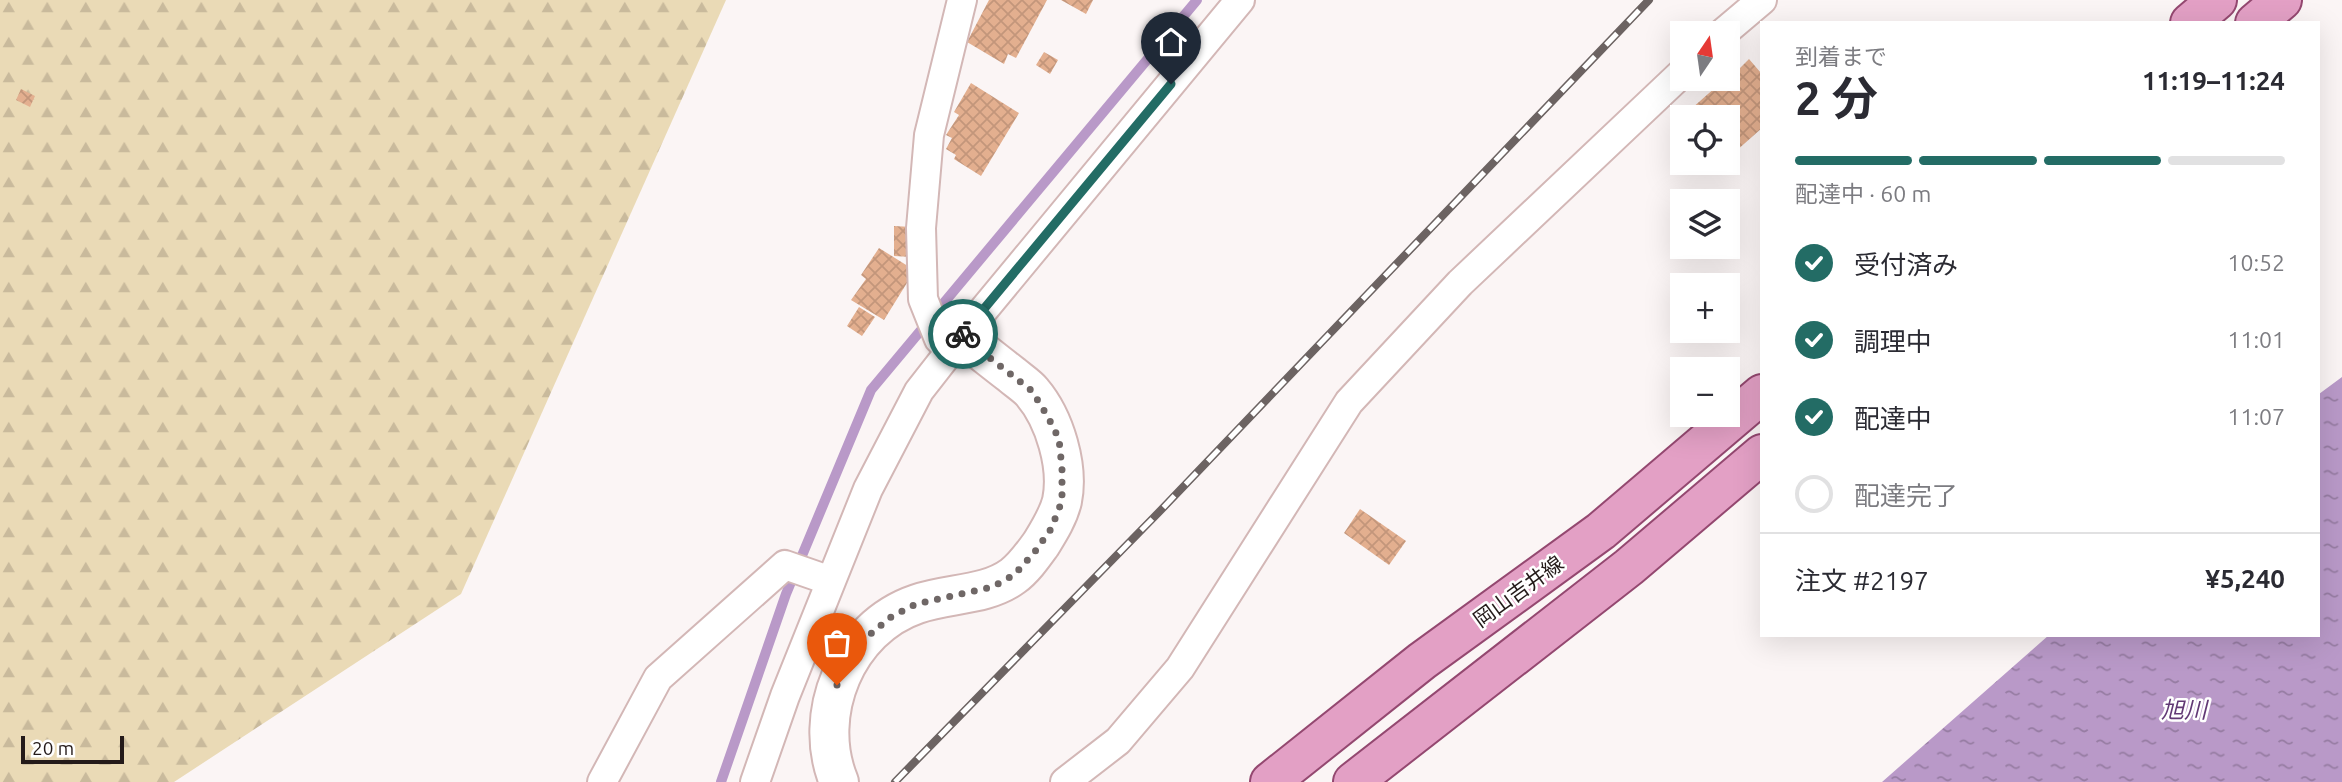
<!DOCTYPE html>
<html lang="ja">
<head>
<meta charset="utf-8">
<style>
	:root { --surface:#fff; --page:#f2f2f3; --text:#2b2b33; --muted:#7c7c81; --line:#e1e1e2; --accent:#236c65 }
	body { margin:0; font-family:Ubuntu,"Noto Sans JP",sans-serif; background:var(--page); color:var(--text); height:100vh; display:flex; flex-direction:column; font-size:26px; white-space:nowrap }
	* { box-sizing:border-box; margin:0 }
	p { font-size:23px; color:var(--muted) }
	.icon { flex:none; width:38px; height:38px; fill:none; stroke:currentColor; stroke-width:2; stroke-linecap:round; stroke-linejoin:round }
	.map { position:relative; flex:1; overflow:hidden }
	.details { position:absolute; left:1760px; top:21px; width:560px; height:616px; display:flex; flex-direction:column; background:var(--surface); border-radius:0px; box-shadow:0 7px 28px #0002 }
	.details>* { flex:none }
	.needle { width:46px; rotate:13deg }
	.buttons { position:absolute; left:1670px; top:21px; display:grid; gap:14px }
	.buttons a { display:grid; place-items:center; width:70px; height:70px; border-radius:0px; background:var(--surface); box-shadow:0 7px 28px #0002; font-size:35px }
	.scale { position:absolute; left:21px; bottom:18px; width:103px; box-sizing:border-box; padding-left:7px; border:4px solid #241a19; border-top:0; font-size:19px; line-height:24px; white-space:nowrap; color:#241a19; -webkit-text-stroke:5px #fff; paint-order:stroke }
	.pin { position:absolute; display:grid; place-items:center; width:60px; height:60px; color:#fff; margin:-72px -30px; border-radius:50% 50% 50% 0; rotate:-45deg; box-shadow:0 0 7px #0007 }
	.pin .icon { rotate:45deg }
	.courier { position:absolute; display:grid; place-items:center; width:70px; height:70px; margin:-35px; border:5px solid #236c65; border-radius:50%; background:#fff; color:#222; box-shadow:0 2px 9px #0007 }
	.overview em { font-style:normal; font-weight:700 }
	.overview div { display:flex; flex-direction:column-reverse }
	.overview { display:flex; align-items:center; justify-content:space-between; height:119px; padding:0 35px }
	h1 { font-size:46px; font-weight:700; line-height:52px }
	.bar { display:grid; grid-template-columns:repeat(4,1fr); gap:10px 7px; align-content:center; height:84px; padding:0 35px }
	.bar i { height:9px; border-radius:5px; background:var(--line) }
	.bar .selected { background:var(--accent) }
	.bar p { grid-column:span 4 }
	.line { display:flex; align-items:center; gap:18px; padding:0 35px; border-top:2px solid var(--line) }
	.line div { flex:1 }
	ol { padding:0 35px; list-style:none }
	li { display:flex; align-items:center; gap:21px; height:77px }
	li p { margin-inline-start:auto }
	li .icon { padding:7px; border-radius:50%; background:var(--accent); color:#fff; stroke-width:4 }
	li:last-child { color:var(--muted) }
	li i { width:38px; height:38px; border:4px solid var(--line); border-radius:50% }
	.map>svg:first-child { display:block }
</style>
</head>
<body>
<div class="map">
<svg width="2342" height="782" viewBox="0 0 2342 782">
	<defs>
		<pattern id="forest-firs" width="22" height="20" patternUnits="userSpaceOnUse" patternTransform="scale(1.75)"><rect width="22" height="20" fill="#eadab6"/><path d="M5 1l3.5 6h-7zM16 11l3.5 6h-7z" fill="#c9ba9c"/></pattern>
		<pattern id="water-ripples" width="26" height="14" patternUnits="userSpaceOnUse" patternTransform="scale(1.75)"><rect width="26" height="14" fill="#b999c8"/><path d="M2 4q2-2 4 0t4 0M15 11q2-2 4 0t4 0" fill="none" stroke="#967ca2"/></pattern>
		<pattern id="building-cross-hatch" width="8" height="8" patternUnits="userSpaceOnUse" patternTransform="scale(1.75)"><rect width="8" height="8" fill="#e3af8f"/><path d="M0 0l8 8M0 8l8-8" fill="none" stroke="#c3967b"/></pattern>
	</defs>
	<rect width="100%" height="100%" fill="#fbf5f5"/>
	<!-- forest -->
	<path fill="url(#forest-firs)" d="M0,0H726L461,594L174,782H0Z"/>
	<!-- water -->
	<path fill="url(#water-ripples)" d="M2342,377V782H1882L2049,635H2319V394Z"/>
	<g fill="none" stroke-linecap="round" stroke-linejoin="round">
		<!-- stream -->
		<path stroke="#b999c8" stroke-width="10" d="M721,782L786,594L871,390L1197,0"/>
	</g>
	<!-- building -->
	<path fill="url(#building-cross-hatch)" d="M989,0H1047L1016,58L1008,54L1004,64L967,42Z
		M1061,0H1093L1086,14Z
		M1044,52L1058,60L1050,74L1036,65Z
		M1749,59L1761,73L1762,71V128L1727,159V117H1682L1717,86L1713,81L1715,79H1727V68L1735,62L1740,68Z
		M971,83L1019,113L981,176L954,159L956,155L946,149L952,138L946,135L959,115L954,112Z
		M21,89L35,96L30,107L16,100Z
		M1682,118V137L1672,126Z
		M1705,163H1724L1713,172Z
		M894,226L912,227L911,257L894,256Z
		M879,248L911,268L910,278L884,320L851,300L866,279L861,275Z
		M859,307L875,317L862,336L847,326Z
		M1360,509L1406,541L1389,565L1344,533Z"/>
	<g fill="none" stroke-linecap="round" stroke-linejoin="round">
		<defs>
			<path id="street" d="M1723,33L1762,0
				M950,351L939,339L923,299L921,228L929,135L962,0
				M602,782L658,678L785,565L831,581
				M755,782L785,696L868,489L919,391L962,336L1240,0
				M1065,782L1118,741L1180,668L1349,402L1460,283L1682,73"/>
			<path id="secondary" d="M839,782C811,715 846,628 917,604C948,593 986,596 1013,576C1024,568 1033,555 1041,544C1049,531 1058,517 1062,501C1069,467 1055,419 1032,392C1027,386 1019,381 1012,375C995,362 979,349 962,336"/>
			<path id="primary" d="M2190,23L2217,0
				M2255,23L2282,0
				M1270,782L1422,661L1601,531L1762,394
				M1353,782L1629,567L1762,454"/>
		</defs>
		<!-- street casing -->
		<use href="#street" stroke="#d3b7b6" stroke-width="32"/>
		<!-- secondary casing -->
		<use href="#secondary" stroke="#d3b7b6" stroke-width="42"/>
		<!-- primary casing -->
		<use href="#primary" stroke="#944870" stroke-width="42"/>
		<!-- street -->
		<use href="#street" stroke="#fff" stroke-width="28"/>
		<!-- secondary -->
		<use href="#secondary" stroke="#fff" stroke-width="38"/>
		<!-- primary -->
		<use href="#primary" stroke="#e3a0c5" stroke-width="38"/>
		<defs>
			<path id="rail" d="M895,782L1160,511L1649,0"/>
		</defs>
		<!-- rail casing -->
		<use href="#rail" stroke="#6c6362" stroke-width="8"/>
		<!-- rail -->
		<use href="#rail" stroke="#fff" stroke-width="5" stroke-dasharray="16" stroke-linecap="butt"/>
	</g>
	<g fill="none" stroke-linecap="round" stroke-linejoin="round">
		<!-- done -->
		<path stroke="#6f6766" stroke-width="7" stroke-dasharray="0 12.6" d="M837,685L844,666L868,636L891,617L916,604L992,587L1014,575L1034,553L1051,529L1062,501V469L1059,439L1048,417L1032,391L962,336L963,334"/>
		<!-- route -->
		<path stroke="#236c65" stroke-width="9" d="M963,334L1171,84"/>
	</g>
	<g text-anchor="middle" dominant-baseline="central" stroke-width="5" stroke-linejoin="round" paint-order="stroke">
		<!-- street labels -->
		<g font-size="21" fill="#241a19" stroke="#fff">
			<text transform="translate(1518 591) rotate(-36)">岡山吉井線</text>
		</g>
		<!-- water labels -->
		<g font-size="23" font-style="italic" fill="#623975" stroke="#fff">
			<text x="2184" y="709">旭川</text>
		</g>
	</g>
</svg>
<div class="buttons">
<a><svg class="needle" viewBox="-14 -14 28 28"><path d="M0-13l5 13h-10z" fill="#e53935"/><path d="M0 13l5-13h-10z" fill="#7c7c81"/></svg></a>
<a><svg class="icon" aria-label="locate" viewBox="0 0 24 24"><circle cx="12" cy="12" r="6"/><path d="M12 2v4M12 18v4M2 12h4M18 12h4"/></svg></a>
<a><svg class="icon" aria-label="layers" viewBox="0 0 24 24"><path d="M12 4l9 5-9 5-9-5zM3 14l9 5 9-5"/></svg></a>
<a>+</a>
<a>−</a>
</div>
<div class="scale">20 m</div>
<div class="pin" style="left:837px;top:685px;background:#ea580c"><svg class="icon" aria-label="bag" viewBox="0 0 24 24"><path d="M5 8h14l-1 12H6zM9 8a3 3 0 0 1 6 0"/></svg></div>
<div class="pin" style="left:1171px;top:84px;background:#1f2937"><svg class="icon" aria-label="home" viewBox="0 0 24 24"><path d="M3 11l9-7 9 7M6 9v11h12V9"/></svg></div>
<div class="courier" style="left:963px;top:334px"><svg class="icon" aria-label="bike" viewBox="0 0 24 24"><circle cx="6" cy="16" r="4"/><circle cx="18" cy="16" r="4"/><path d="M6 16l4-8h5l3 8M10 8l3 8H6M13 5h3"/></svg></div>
<section class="details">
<div class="overview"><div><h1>2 分</h1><p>到着まで</p></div><em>11:19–11:24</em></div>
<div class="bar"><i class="selected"></i><i class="selected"></i><i class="selected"></i><i></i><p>配達中 · 60 m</p></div>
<ol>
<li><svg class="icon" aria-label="check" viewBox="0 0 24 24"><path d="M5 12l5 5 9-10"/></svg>受付済み<p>10:52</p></li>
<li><svg class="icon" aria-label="check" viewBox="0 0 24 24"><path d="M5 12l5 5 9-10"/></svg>調理中<p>11:01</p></li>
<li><svg class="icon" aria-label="check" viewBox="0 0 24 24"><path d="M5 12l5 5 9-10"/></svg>配達中<p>11:07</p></li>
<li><i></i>配達完了</li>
</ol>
<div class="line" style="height:91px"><div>注文 #2197</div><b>¥5,240</b></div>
</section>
</div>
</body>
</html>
